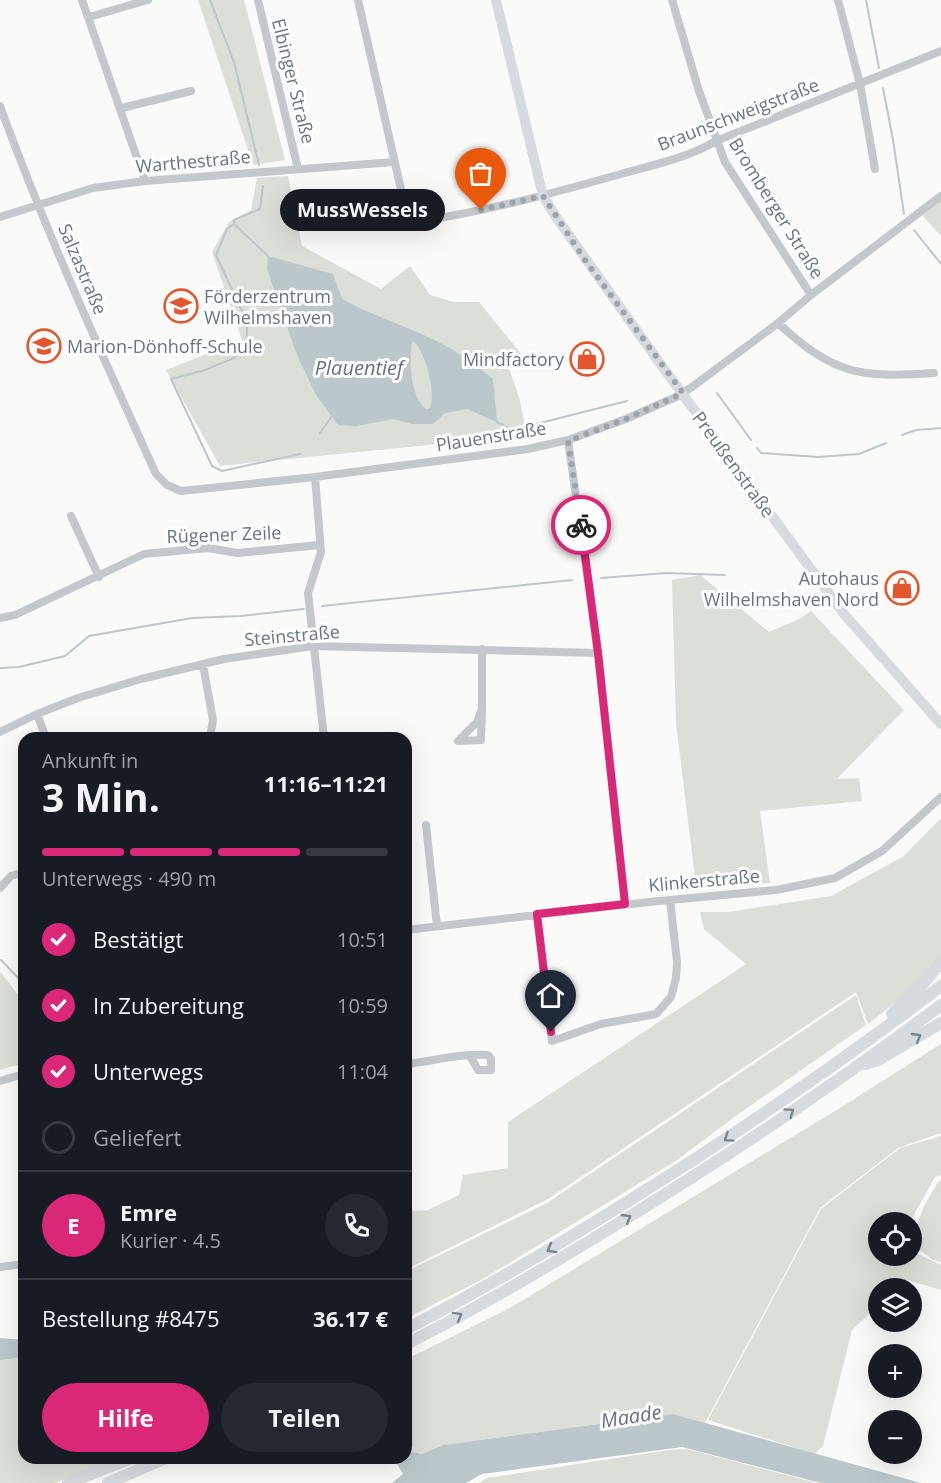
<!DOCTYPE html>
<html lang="de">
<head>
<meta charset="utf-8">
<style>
	:root { --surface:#171b24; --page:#242831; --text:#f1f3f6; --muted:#9ea1a6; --line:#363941; --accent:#db2777 }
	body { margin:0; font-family:"Open Sans",sans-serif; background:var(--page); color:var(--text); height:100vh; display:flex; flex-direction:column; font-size:22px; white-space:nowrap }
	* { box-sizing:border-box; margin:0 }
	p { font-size:20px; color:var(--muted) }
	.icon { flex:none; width:33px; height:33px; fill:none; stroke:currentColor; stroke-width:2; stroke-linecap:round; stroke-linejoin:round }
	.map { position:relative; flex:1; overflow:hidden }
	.drawer { position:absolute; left:18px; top:732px; width:394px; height:732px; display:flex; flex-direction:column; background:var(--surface); border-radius:18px; box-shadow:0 6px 24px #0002 }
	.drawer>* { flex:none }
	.tools { position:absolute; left:868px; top:1212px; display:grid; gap:12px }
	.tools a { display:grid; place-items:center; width:54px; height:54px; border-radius:50%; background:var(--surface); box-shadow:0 6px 24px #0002; font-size:30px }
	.pin { position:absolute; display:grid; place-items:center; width:51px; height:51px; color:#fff; margin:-62px -26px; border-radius:50% 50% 50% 0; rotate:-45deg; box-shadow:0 0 6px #0007 }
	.pin .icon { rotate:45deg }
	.courier { position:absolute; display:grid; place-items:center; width:60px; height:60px; margin:-30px; border:4px solid #db2777; border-radius:50%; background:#fff; color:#222; box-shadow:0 2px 8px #0007 }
	.bubble { position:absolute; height:42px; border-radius:21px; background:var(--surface); box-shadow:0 6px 24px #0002; font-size:20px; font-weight:700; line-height:42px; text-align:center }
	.overview em { font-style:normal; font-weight:700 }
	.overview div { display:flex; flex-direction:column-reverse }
	.overview { display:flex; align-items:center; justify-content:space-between; height:102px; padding:0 24px }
	h1 { font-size:39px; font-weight:700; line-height:45px }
	.bar { display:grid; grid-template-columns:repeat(4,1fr); gap:9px 6px; align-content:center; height:72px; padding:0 24px }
	.bar i { height:8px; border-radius:4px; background:var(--line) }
	.bar .current { background:var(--accent) }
	.bar p { grid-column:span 4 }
	.line { display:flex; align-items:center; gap:15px; padding:0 24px; border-top:2px solid var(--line) }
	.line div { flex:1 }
	.round { display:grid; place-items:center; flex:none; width:63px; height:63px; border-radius:32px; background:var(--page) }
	ol { padding:0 24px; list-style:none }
	li { display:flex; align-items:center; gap:18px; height:66px }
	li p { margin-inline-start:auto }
	li .icon { padding:6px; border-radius:50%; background:var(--accent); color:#fff; stroke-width:4 }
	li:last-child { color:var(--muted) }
	li i { width:33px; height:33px; border:3px solid var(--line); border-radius:50% }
	.action { display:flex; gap:12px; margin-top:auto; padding:12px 24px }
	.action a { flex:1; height:69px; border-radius:36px; background:var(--accent); color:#fff; font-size:24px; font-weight:700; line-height:69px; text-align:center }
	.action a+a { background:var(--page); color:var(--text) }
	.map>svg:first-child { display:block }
</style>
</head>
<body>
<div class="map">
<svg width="941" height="1483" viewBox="0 0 941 1483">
	<rect width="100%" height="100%" fill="#fafaf8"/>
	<!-- green -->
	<path fill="#dadfd7" d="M198,0H244L285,160L253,165Z
		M288,176L302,246L381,289L410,266L430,295L454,302H479L522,355L508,365L519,397L527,435L220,466L166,370L242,340L212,252L229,222L251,210L257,178Z
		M941,200V236L921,214Z
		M700,575L769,632L801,618L811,611L904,710L837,779L859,778L862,801L760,811L770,883L696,886L676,723L672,580Z
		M941,818V956L909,992L868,1024L856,992L548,1199L407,1269V1211L428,1210L459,1195L463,1175L508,1168V1122L746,964L704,929L700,912H729L831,896L904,856Z
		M0,971L24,1003V1063L0,1070Z
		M856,995L866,1025L737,1115L677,1160L483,1279L407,1318V1271L547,1203Z
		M941,1044V1133L898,1148L820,1208L705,1423L673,1414L443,1445L422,1454L407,1451V1359L510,1308L835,1111Z
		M941,1136V1175L935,1177L910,1222H879V1256H912V1251L941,1265V1290L907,1280L897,1288H879V1305L852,1330L823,1446L815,1454L708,1420L821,1209L900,1148Z
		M941,1180V1262L933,1260L918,1249L915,1231L924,1206L938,1182Z
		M24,1357V1458H120L55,1483H0V1360Z
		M687,1449L817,1483H479L487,1478L669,1450Z"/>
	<!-- water -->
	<path fill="#bbc7cb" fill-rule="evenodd" d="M268,256L333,274L342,299C376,318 414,328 448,347C464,356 479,368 493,379L497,422L467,409L445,413L433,424H412L393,419L356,426L338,425L316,395L297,355L267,269ZM414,341C426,355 436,391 430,408L426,409C410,395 409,363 412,342Z
		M0,1338L24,1340V1357L0,1360Z
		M673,1414L921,1483H821L682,1447L482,1474L466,1483H392L403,1474L396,1462L361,1458H406L407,1451L422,1454L443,1445Z"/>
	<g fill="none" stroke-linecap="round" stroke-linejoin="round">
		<!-- stream -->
		<path stroke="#bbc7cb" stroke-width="2" d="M210,0L234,62L259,165
			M866,0L879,68
			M883,88L893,140L904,214
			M234,224V220L260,209L263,186
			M914,230L941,264
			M268,256L234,224L227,229L216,255L247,322V344L234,358L205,370L171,379L212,466L222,471L300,454
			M717,393L751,440
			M497,422L510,429L521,427
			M528,426L627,401
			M320,433L331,417
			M902,435L916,430L941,428
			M757,448L761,453L818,457L859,454L886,443
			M601,578L666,573L725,575
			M322,606L572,580
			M0,668L19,667L65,656L89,636L192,618L241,616L304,609
			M1,960L24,984"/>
		<!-- minor -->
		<path stroke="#c3c8cc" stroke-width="8" d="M82,0L145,181
			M258,0L298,169
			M358,0L407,216L409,221L415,222C485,212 553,193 621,174C652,165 688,158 716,141L941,51
			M672,0L699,91L725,162L811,295
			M838,0L860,84L875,169
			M89,17L148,0
			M0,106C46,232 101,353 156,474L167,485L181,491L315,477L528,449L568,440L626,419L676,397L692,387L778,323L811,295L941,196
			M122,108L191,91
			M0,217L93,188L145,181L394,162
			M778,323C834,375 860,378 934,373
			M568,440L598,653L625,904
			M315,477L321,552L308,593L324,738
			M71,516L99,577
			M0,618L15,615L144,554L208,548L237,553L320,545
			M482,649V709L477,722L458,741L481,740L482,709
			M203,665L213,720L210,738
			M37,714L46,738
			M0,732L37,714L78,698L141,679L224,659L313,646L598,653
			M426,825L437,926
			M0,888L11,876L24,872
			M537,914L552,1041L601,1024L656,1014L671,997L676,978L677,962L670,900
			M406,930L649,902L776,890L835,878L882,851L941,797
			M406,1064C433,1061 462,1053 488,1055L491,1059V1070H478L470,1056
			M0,1081L24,1074
			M0,1267L24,1264"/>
		<!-- major -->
		<path stroke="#d6dbdf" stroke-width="10" d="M496,0L543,196L556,217L659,362L844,614L941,724"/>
		<!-- highway -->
		<path stroke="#d6dbdf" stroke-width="12" d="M892,1014L917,991L941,962
			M865,1064L878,1060L941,1023
			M406,1329C482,1290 555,1247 627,1202C735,1135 840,1063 941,986
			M406,1344C473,1311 537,1273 601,1234C718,1163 832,1087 941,1005
			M68,1483L132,1458
			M108,1483L166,1458"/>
	</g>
	<!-- one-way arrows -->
	<defs><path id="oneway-chevron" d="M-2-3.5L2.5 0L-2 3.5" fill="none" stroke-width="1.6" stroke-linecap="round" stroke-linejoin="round" transform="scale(1.5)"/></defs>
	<g stroke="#768591">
		<use href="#oneway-chevron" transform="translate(917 1037) rotate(-30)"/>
		<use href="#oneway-chevron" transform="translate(790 1112) rotate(-35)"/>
		<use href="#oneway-chevron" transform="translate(728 1138) rotate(146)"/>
		<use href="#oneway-chevron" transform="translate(627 1218) rotate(-31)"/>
		<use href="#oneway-chevron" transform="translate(551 1249) rotate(150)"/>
		<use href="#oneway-chevron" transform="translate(458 1316) rotate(-29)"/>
	</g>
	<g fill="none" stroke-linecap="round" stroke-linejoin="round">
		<!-- done -->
		<path stroke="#99a4ac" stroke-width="6" stroke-dasharray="0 10.8" d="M481,210L543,196L585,260L683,393L626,419L568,441L581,525"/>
		<!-- route -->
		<path stroke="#db2777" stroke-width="8" d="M551,1032L537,914L625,904L598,653L581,525"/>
	</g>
	<!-- icons -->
	<defs>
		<symbol id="school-ring" viewBox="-11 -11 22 22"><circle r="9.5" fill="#fff" stroke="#e4572e" stroke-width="1.5"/><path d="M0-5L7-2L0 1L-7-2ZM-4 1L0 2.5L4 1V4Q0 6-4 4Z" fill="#e4572e"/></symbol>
		<symbol id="shop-ring" viewBox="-11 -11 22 22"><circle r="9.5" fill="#fff" stroke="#e4572e" stroke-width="1.5"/><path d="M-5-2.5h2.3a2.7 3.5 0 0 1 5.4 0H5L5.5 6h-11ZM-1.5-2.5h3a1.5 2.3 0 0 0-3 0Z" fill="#e4572e"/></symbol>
	</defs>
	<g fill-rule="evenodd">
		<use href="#school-ring" x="162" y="287" width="38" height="38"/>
		<use href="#school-ring" x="25" y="327" width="38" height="38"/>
		<use href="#shop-ring" x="568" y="340" width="38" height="38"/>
		<use href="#shop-ring" x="883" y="569" width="38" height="38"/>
	</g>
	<g text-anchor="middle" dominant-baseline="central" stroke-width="6" stroke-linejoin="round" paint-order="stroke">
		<!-- street labels -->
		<g font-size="18" fill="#657683" stroke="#fff">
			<text transform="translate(294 81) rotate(76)">Elbinger Straße</text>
			<text transform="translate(738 114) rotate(-21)">Braunschweigstraße</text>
			<text transform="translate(193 161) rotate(-5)">Warthestraße</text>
			<text transform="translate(777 208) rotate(58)">Bromberger Straße</text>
			<text transform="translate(83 269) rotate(67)">Salzastraße</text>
			<text transform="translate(491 436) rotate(-9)">Plauenstraße</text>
			<text transform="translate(734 464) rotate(54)">Preußenstraße</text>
			<text transform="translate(224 534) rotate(-2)">Rügener Zeile</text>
			<text transform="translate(292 635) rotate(-5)">Steinstraße</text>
			<text transform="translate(704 880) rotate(-5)">Klinkerstraße</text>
		</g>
		<!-- poi labels -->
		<g font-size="18" fill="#657683" stroke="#fff" text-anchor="start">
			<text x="204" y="296">Förderzentrum<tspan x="204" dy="21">Wilhelmshaven</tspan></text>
			<text x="67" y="346">Marion-Dönhoff-Schule</text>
			<text x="564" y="359" text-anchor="end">Mindfactory</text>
			<text x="879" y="578" text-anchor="end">Autohaus<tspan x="879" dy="21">Wilhelmshaven Nord</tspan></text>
		</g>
		<!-- water labels -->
		<g font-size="20" font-style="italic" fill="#60757c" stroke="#fff">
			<text x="359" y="367">Plauentief</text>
			<text transform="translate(631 1416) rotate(-9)">Maade</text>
		</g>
	</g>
</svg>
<div class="tools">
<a><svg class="icon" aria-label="locate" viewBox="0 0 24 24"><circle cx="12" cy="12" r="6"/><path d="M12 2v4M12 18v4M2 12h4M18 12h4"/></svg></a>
<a><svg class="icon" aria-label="layers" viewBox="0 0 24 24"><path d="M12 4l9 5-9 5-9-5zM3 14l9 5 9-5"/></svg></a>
<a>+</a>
<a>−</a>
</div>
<div class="pin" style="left:481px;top:210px;background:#ea580c"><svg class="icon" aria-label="bag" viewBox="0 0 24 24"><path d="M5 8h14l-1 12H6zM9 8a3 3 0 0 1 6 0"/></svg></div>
<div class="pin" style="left:551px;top:1032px;background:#1f2937"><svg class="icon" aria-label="home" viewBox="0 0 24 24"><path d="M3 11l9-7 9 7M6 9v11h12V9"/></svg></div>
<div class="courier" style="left:581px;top:525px"><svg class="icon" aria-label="bike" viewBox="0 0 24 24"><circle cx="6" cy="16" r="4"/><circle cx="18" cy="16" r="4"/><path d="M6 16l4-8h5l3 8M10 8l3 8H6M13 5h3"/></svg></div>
<div class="bubble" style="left:280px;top:189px;width:165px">MussWessels</div>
<section class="drawer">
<div class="overview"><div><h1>3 Min.</h1><p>Ankunft in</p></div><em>11:16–11:21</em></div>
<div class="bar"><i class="current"></i><i class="current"></i><i class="current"></i><i></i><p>Unterwegs · 490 m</p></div>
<ol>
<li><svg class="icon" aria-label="check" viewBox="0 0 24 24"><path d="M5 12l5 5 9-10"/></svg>Bestätigt<p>10:51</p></li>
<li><svg class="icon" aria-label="check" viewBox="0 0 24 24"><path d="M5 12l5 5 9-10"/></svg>In Zubereitung<p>10:59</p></li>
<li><svg class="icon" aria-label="check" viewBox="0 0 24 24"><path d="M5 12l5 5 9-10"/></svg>Unterwegs<p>11:04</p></li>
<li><i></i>Geliefert</li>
</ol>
<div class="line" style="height:108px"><b class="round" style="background:var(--accent);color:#fff">E</b><div><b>Emre</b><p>Kurier · 4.5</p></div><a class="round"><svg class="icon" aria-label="phone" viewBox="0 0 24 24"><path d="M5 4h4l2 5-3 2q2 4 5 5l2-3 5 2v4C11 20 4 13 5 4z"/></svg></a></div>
<div class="line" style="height:78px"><div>Bestellung #8475</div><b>36.17 €</b></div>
<div class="action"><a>Hilfe</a><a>Teilen</a></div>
</section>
</div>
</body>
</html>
